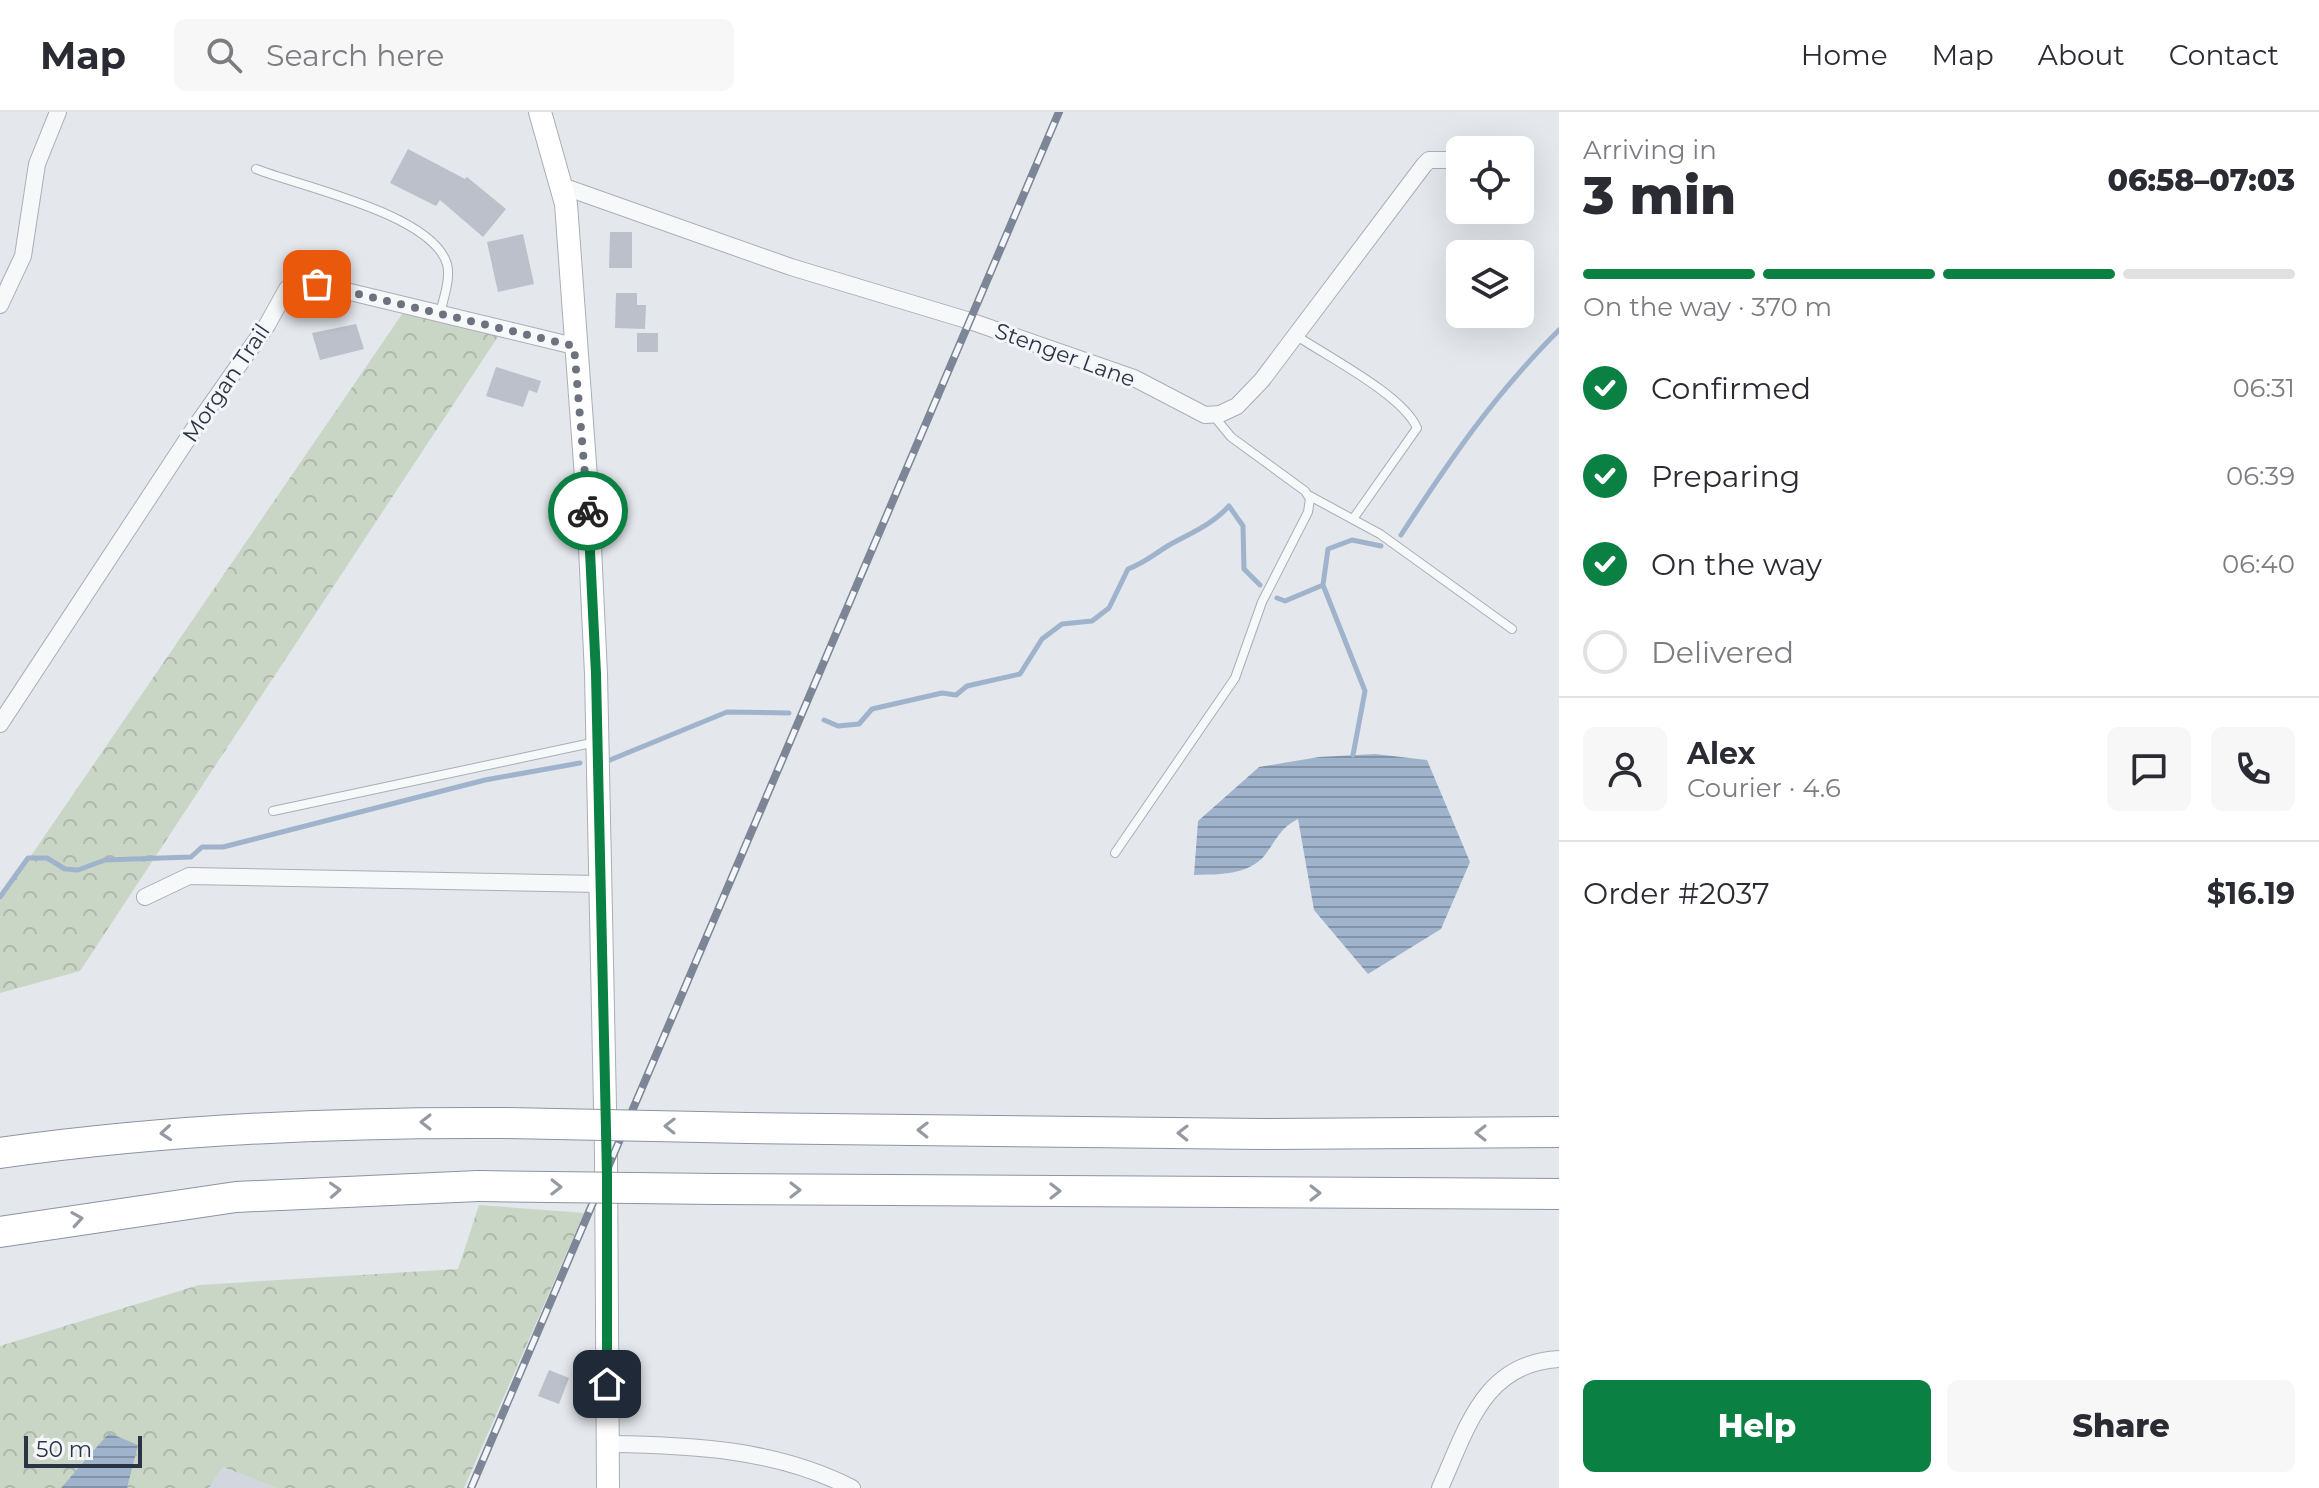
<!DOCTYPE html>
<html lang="en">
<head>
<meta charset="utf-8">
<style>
	:root { --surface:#fff; --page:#f7f7f7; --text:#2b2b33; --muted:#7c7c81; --line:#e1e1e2; --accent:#0b8043 }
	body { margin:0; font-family:Montserrat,sans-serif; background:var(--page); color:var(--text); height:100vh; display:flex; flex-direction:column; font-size:30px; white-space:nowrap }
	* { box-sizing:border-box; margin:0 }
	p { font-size:26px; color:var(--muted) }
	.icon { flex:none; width:44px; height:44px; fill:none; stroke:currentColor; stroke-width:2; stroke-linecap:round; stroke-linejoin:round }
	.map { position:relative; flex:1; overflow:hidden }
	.details { display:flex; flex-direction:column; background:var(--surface); width:760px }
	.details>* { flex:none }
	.controls { position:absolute; left:1446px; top:24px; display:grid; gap:16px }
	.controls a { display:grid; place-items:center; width:88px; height:88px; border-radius:12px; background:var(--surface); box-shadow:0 8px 32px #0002; font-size:40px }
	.scale { position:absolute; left:24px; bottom:20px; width:118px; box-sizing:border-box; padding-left:8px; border:4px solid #2b3445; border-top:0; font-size:22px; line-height:28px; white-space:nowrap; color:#2b3445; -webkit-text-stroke:6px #f4f6f9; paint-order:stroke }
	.pin { position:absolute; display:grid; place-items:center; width:68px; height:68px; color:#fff; margin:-34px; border-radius:16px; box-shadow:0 4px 12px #0006 }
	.courier { position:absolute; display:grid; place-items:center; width:80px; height:80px; margin:-40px; border:6px solid #0b8043; border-radius:50%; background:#fff; color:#222; box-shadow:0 2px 10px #0007 }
	.overview em { font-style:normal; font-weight:800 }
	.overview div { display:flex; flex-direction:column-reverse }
	.overview { display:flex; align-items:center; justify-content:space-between; height:136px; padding:0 24px }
	h1 { font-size:52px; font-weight:800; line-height:60px }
	.bar { display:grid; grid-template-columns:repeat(4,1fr); gap:12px 8px; align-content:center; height:96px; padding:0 24px }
	.bar i { height:10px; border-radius:6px; background:var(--line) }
	.bar .current { background:var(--accent) }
	.bar p { grid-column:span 4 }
	.line { display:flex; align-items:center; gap:20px; padding:0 24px; border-top:2px solid var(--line) }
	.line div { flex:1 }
	.round { display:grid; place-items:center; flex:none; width:84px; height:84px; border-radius:12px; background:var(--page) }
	ol { padding:0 24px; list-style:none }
	li { display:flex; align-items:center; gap:24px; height:88px }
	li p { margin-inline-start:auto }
	li .icon { padding:8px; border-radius:50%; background:var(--accent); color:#fff; stroke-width:4 }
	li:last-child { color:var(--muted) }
	li i { width:44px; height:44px; border:4px solid var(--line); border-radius:50% }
	.cta { display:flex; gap:16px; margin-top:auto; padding:16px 24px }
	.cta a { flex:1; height:92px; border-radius:12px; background:var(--accent); color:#fff; font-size:32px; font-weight:800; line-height:92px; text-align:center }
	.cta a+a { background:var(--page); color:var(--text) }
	header { display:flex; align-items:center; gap:48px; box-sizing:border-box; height:112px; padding:0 40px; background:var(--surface); border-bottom:2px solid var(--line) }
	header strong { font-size:38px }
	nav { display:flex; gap:44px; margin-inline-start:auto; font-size:28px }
	.search { width:560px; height:72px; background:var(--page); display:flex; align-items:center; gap:20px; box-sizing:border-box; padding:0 28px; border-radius:12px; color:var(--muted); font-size:30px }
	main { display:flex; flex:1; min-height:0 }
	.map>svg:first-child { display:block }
</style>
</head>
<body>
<header>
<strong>Map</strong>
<div class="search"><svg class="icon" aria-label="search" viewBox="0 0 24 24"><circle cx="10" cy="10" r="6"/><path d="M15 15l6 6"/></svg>Search here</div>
<nav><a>Home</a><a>Map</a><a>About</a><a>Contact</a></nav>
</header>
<main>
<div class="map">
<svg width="1559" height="1376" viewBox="0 0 1559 1376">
	<defs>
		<pattern id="forest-crowns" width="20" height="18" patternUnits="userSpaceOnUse" patternTransform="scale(2)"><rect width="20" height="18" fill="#c9d6c5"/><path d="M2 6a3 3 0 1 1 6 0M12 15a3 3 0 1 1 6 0" fill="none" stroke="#adb8ab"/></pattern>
		<pattern id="water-rules" width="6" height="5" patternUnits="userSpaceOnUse" patternTransform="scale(2)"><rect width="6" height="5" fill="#9fb4cc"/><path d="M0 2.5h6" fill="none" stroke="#8293a7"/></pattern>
	</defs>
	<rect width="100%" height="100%" fill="#e4e7ec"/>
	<!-- built -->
	<path fill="#d2d6de" d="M223,1355L276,1376H209Z"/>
	<!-- forest -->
	<path fill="url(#forest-crowns)" d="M407,195L503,217L80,859L0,881V789Z
		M479,1093L584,1101L464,1376H276L223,1355L209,1376H0V1234L199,1173L458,1157Z"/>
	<!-- water -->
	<path fill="url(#water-rules)" d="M1375,642L1427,648L1470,750L1441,817L1368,862L1314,798L1298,707C1280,716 1277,727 1265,743C1248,764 1218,762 1194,763L1198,709L1259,655L1319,645Z
		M109,1321L138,1333L127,1376H61Z"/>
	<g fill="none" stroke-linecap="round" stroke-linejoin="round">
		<!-- stream -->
		<path stroke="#9fb4cc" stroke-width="5" d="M1401,423C1451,346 1494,283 1559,218
			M1323,473L1365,579L1353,643
			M1277,486L1285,489L1323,473L1328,437L1352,428L1381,434
			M824,608L838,614L859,612L872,597L942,581L956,583L967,574L1020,562L1042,527L1062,512L1092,509L1109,496L1128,457C1144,451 1153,443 1166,435C1188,422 1211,414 1229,394L1243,414L1244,457L1260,473
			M605,650L727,600L789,601
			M0,785L28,746H47L65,757L78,758L105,748L191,745L202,735H223L485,668L580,651"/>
	</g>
	<!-- building -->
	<path fill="#bbc0ca" d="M408,37L465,67L467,65L506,97L483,125L440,88L436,94L390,71Z
		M610,120H632V156H609Z
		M523,122L534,172L498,180L487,130Z
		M616,181H637V193H646L645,217L615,216Z
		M356,212L364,237L320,248L312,221Z
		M637,221H658V240H637Z
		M496,255L541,269L537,281L529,278L523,295L486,284Z
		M549,1258L569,1266L559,1292L538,1284Z"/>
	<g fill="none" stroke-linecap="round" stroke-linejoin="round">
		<defs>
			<path id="lane" d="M256,57C302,75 432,102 447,152C451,167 443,187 440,202
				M1297,224C1328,245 1403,283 1417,316L1353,407
				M1308,383L1380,422L1512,517
				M273,699L596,630
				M1115,741L1235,566L1262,490L1308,400L1310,387L1305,379L1231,325L1213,303"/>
			<path id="street" d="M562,74L791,155L970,209L1134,266L1205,303L1220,302L1237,294L1262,268L1424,53L1429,48H1460
				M0,193L23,144L37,52L58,0
				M0,612L194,317L267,213L287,177L301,169L317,172L574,234
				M145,785L189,764L599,772
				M609,1332C692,1333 776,1337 852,1376
				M1440,1376C1467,1317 1483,1251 1559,1247"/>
			<path id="secondary" d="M540,0L566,92L588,393L596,562L606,1043L608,1376"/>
			<path id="highway" d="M748,1016L1261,1022L1559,1020
				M0,1041C168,1017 334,1010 504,1011
				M717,1077L1559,1082
				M0,1120L236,1085L478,1074"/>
		</defs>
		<!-- lane casing -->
		<use href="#lane" stroke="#a9aeb7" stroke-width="10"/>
		<!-- street casing -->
		<use href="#street" stroke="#a9aeb7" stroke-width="18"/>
		<!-- secondary casing -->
		<use href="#secondary" stroke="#a9aeb7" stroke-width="24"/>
		<!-- highway casing -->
		<use href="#highway" stroke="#8b94a3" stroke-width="32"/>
		<!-- lane -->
		<use href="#lane" stroke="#f7f8fa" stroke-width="8"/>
		<!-- street -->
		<use href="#street" stroke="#f7f8fa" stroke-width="16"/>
		<!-- secondary -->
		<use href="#secondary" stroke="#fff" stroke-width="22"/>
		<!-- highway -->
		<use href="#highway" stroke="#fff" stroke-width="30"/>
		<defs>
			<path id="rail" d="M471,1376L1059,0"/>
		</defs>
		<!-- rail casing -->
		<use href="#rail" stroke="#7d8696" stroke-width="8"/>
		<!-- rail -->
		<use href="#rail" stroke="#f4f6f9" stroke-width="5" stroke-dasharray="15" stroke-linecap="butt"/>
		<defs>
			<path id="highway-bridge" d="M504,1011L748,1016
				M478,1074L717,1077"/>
		</defs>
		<!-- highway-bridge casing -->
		<use href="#highway-bridge" stroke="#8b94a3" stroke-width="32" stroke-linecap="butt"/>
		<!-- highway-bridge -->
		<use href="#highway-bridge" stroke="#fff" stroke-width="30"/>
	</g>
	<!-- one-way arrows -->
	<defs><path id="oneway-chevron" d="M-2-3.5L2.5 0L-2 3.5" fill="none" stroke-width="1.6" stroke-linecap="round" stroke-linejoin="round" transform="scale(2)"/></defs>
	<g stroke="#959aa2">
		<use href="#oneway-chevron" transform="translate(426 1010) rotate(-180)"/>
		<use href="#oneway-chevron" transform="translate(670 1014) rotate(-179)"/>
		<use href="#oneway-chevron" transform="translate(923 1018) rotate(-179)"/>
		<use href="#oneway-chevron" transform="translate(166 1021) rotate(175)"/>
		<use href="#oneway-chevron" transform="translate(1183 1021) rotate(-179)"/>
		<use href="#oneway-chevron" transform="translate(1481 1021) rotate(180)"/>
		<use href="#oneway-chevron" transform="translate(556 1075) rotate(1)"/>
		<use href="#oneway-chevron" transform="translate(335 1078) rotate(-3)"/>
		<use href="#oneway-chevron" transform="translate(795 1078)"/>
		<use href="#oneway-chevron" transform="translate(1055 1079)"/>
		<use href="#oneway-chevron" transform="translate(1315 1081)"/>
		<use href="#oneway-chevron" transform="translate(77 1107) rotate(-9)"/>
	</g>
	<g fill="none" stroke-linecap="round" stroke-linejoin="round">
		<!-- done -->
		<path stroke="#6c737f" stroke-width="8" stroke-dasharray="0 14.4" d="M317,172L574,234L588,399"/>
		<!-- route -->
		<path stroke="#0b8043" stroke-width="10" d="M588,399L596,562L607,1064V1272"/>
	</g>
	<g text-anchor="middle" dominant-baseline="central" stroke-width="6" stroke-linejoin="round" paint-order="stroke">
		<!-- street labels -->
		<g font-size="22" fill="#2b3445" stroke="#f4f6f9">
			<text transform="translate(1065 243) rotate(20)">Stenger Lane</text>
			<text transform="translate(226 271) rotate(-56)">Morgan Trail</text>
		</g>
	</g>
</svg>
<div class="controls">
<a><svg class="icon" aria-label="locate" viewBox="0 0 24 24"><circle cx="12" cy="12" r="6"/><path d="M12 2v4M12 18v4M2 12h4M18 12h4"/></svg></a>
<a><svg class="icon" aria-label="layers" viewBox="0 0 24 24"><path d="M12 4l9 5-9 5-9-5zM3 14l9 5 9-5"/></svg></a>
</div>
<div class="scale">50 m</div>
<div class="pin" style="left:317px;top:172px;background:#ea580c"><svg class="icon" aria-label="bag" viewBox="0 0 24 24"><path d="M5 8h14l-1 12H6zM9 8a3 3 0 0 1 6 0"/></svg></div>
<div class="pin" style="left:607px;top:1272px;background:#1f2937"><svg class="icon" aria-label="home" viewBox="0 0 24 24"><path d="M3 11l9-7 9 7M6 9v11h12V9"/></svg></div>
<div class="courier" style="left:588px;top:399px"><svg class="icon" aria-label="bike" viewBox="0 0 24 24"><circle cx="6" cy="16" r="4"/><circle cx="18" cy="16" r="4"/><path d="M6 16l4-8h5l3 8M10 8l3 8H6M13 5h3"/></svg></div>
</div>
<section class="details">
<div class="overview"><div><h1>3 min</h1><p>Arriving in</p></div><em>06:58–07:03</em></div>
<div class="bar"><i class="current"></i><i class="current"></i><i class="current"></i><i></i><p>On the way · 370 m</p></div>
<ol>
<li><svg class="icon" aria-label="check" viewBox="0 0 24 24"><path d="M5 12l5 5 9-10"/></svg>Confirmed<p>06:31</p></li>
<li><svg class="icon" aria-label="check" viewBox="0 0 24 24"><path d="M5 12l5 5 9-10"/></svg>Preparing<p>06:39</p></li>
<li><svg class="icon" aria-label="check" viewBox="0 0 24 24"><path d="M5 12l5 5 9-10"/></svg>On the way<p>06:40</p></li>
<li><i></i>Delivered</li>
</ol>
<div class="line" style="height:144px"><a class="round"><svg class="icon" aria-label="person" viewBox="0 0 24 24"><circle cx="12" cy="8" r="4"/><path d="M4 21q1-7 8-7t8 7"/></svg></a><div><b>Alex</b><p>Courier · 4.6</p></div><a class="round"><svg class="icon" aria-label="chat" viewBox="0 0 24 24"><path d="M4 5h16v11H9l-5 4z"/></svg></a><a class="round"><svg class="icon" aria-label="phone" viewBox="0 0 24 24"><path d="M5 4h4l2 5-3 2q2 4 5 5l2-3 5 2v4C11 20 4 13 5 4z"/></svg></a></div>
<div class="line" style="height:104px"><div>Order #2037</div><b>$16.19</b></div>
<div class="cta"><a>Help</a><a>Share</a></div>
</section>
</main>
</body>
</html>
